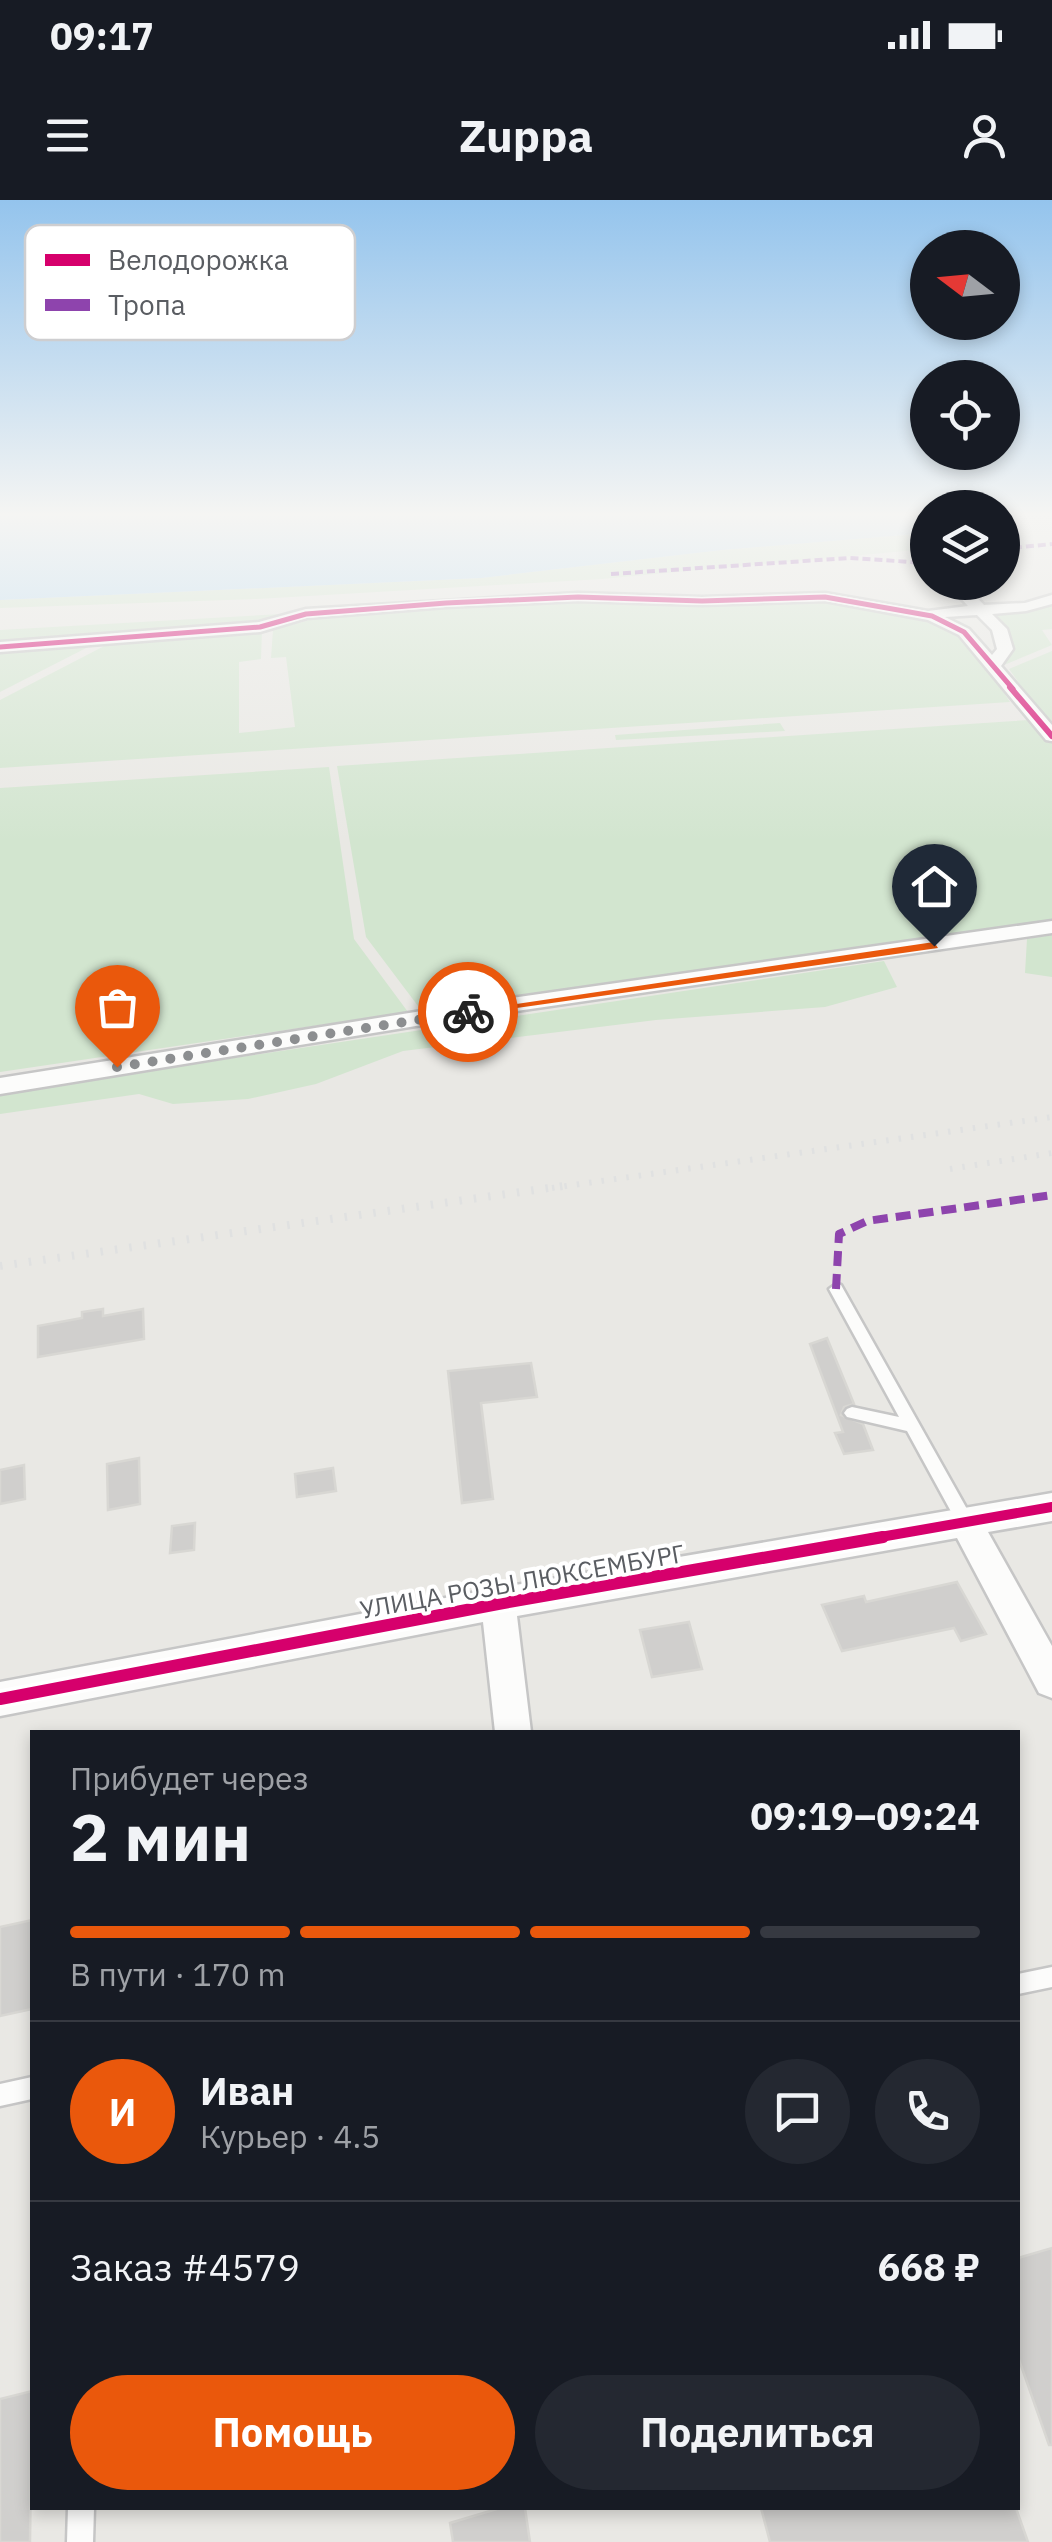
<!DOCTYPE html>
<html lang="ru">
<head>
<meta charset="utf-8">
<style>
	:root { --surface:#171b24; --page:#242831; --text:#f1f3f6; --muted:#9ea1a6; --line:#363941; --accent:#ea580c }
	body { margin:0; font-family:"IBM Plex Sans",sans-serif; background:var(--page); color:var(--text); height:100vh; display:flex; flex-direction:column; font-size:38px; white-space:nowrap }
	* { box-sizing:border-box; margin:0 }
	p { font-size:32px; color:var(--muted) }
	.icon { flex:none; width:55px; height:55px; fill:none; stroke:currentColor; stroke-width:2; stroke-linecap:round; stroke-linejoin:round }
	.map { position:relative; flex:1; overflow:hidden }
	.sheet { position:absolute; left:30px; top:1530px; width:990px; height:780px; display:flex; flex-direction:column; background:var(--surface); border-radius:0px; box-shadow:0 5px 15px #0003 }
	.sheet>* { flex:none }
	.needle { width:65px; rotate:286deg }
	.fabs { position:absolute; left:910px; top:30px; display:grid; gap:20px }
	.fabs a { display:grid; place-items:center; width:110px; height:110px; border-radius:50%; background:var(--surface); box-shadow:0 5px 15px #0003; font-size:50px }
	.pin { position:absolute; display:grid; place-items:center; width:85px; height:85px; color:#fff; margin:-102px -42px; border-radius:50% 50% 50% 0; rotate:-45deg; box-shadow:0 0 10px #0007 }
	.pin .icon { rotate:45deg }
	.courier { position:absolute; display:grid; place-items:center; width:100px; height:100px; margin:-50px; border:8px solid #ea580c; border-radius:50%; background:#fff; color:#222; box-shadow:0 2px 12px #0007 }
	.summary em { font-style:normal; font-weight:800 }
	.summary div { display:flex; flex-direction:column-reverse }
	.summary { display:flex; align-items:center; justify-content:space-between; height:170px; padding:0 40px }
	h1 { font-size:65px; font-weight:800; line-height:75px }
	.bar { display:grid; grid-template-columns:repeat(4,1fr); gap:15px 10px; align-content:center; height:120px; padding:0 40px }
	.bar i { height:12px; border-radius:8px; background:var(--line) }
	.bar .on { background:var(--accent) }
	.bar p { grid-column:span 4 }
	.line { display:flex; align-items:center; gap:25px; padding:0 40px; border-top:2px solid var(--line) }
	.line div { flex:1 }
	.round { display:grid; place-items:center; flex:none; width:105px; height:105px; border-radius:52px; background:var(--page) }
	.primary-button { display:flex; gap:20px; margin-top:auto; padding:20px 40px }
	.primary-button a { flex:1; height:115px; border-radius:60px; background:var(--accent); color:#fff; font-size:40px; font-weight:800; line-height:115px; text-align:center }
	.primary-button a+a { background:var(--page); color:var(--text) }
	.status { display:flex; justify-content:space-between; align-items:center; height:70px; padding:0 50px; background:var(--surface); direction:ltr }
	.status svg { height:28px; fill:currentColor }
	header { display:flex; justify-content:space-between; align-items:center; height:130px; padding:0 40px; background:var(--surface); font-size:45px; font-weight:800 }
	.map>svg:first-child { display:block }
</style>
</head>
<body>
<div class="status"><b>09:17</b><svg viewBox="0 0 49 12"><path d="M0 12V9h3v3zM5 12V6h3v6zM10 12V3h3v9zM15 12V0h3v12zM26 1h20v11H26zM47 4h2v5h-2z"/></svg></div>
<header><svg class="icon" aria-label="menu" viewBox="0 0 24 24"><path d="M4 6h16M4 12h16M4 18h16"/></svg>Zuppa<svg class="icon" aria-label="person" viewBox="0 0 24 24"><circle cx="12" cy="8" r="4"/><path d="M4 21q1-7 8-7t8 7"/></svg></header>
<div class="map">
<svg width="1052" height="2342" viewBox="0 0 1052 2342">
	<rect width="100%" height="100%" fill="#e9e8e4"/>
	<!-- green -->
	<path fill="#d2e5cf" d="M927,333V349L602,379L257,399L0,408V400L481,378L722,350Z
		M581,400C663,400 900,385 960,435C980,452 995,480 1010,502L0,568V500L112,442L262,431L261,459L239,462V533L295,527L286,457L271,458L273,430L328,415Z
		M1052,402V429L1042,430L1052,445L1004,465C1010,444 1007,430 993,414Z
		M300,413L258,425L0,444V430Z
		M96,443L0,492V449Z
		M1052,451V526H1050L1009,469Z
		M1029,520L1052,542V721L421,810L366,737L337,566Z
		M780,523L785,531L616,540L615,535Z
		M329,567L354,739L408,812L0,872V588Z
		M1052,735V777L1025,773L1027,739Z
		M884,761L897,787L825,807L656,820L403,851L316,884L248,899L173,904L139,894L0,914V893Z"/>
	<!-- water -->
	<path fill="#b7dbf5" d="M0,314H927L928,333L722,350L481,378L0,400Z"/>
	<!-- building -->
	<path fill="#d0cfcd" stroke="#d8d7d3" stroke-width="2.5" d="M103,1109V1116L143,1109L144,1139L38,1157V1126L82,1118V1112Z
		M827,1138L854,1204L844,1207L841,1215L863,1224L873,1250L844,1254L835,1233L843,1232L810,1144Z
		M531,1163L537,1197L481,1203L493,1299L462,1303L448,1171Z
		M139,1258L140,1304L108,1310L107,1264Z
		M24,1265L25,1299L0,1304V1270Z
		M333,1268L336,1291L297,1297L295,1274Z
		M195,1323L194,1350L170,1353L172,1326Z
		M957,1382L986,1434L961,1441L954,1428L842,1451L822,1405L864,1396L866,1402Z
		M689,1422L702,1469L652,1477L640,1430Z
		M32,1720V1809L0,1816V1727Z
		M1052,2048V2245H1049L1018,2157V2058Z
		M32,2191L30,2342H0V2199Z
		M500,2308H525L530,2342H453L450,2323Z
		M761,2308H1016L1028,2342H770Z"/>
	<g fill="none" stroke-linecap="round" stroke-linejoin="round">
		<defs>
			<path id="lane" d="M836,1084L841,1085L972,1318L974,1323L972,1328L966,1330L960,1328L907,1231L847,1217L844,1213L847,1209L852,1207L899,1217L829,1089Z
				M1052,1767V1787L1018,1794V1774Z
				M32,1877V1899L0,1906V1884Z
				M68,2308H94L93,2342H67Z"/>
			<path id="street" d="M946,382H962L984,405L1025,403L1052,395V404L1026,411L992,414L1007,429L1013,449L1001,466L1052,525V541L1046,540L959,435L928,420L825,401L702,405L578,401L446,407L307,418L260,432L0,452V442L259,422L306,409L578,393L702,397L825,393L928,411L968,406ZM977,415L992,430L997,449L992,455L969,429L945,417Z
				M1052,721V733L428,824L0,894V878L428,810Z
				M1052,1293V1321L988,1332L1052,1446V1498L1039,1493L957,1338L517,1416L531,1532H495L483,1422L0,1516V1482L498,1388Z"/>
		</defs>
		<!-- lane casing -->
		<use href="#lane" stroke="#c6c6c6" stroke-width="5"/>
		<!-- street casing -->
		<use href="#street" stroke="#c6c6c6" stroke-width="5"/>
		<!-- lane -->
		<use href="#lane" fill="#fcfcfb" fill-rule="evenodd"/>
		<!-- street -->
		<use href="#street" fill="#fcfcfb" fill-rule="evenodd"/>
		<!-- rail-far1 -->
		<path stroke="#e0e1e1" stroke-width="6" stroke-dasharray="2.5 10" stroke-linecap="butt" d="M950,969L1052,953
			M552,988L1052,917"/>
		<!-- rail -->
		<path stroke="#e0e1e1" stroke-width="8" stroke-dasharray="2.5 12" stroke-linecap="butt" d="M0,1066L570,985"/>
		<!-- quiet-far1 -->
		<path stroke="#8e44ad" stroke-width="4" stroke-dasharray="8 4" stroke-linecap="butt" d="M1002,349L1052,344
			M611,374L849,358L928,363"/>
		<!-- quiet -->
		<path stroke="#8e44ad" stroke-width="8" stroke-dasharray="15 8" stroke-linecap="butt" d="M836,1089L839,1034L867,1021L1052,995"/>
		<defs>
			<path id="cycleway-far3" d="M0,447L260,427L306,414L446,403L578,397L702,401L825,397L932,416L964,432L1013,489"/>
			<path id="cycleway-far2" d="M1010,487L1052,536"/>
			<path id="cycleway-far1" d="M869,1339L1052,1307"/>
			<path id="cycleway" d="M0,1499L498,1404L883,1337"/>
		</defs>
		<!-- cycleway-far3 casing -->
		<use href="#cycleway-far3" stroke="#fff" stroke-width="8"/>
		<!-- cycleway-far2 casing -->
		<use href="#cycleway-far2" stroke="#fff" stroke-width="10"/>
		<!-- cycleway-far1 casing -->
		<use href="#cycleway-far1" stroke="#fff" stroke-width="16"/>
		<!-- cycleway casing -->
		<use href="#cycleway" stroke="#fff" stroke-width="19"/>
		<!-- cycleway-far3 -->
		<use href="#cycleway-far3" stroke="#d6006c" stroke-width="5"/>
		<!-- cycleway-far2 -->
		<use href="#cycleway-far2" stroke="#d6006c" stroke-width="6"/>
		<!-- cycleway-far1 -->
		<use href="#cycleway-far1" stroke="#d6006c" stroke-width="10"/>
		<!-- cycleway -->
		<use href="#cycleway" stroke="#d6006c" stroke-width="12"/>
	</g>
	<!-- sky -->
	<linearGradient id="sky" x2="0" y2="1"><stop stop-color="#94c4ed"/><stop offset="0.49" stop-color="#f5f5f3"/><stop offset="1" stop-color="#f5f5f3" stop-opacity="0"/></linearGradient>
	<rect width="1052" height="642" fill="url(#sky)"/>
	<!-- route -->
	<path fill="#ea580c" d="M934,742L938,748L468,815L462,812Z"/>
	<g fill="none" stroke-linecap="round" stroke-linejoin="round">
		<!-- done -->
		<path stroke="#8c8e90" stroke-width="10" stroke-dasharray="0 18" d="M117,867L468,812"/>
	</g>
	<g text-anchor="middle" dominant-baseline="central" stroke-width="8" stroke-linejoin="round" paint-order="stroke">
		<!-- street labels -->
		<g font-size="25" fill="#5a5d62" stroke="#fff">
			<text transform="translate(522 1381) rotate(-10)">УЛИЦА РОЗЫ ЛЮКСЕМБУРГ</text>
		</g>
	</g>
	<!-- legend -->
	<rect x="25" y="25" width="330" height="115" rx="15" fill="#fff" stroke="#ceced0" stroke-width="2.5"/>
	<rect x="45" y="54" width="45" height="12" fill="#d6006c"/>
	<rect x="45" y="99" width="45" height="12" fill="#8e44ad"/>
	<g font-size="28" fill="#5a5d62">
		<text x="108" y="70">Велодорожка</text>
		<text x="108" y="115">Тропа</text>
	</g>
</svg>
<div class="fabs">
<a><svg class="needle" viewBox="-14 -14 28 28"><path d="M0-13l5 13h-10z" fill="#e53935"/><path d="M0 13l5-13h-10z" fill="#9ea1a6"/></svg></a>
<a><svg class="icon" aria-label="locate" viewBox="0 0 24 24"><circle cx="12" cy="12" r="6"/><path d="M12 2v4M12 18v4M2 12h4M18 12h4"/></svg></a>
<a><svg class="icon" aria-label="layers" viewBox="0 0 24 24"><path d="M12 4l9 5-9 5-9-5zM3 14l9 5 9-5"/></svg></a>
</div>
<div class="pin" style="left:117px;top:867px;background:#ea580c"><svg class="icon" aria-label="bag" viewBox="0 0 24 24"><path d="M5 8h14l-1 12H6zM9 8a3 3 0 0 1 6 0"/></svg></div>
<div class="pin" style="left:934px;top:746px;background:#1f2937"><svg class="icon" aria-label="home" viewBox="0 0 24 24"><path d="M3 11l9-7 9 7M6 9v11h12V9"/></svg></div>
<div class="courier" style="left:468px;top:812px"><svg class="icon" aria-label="bike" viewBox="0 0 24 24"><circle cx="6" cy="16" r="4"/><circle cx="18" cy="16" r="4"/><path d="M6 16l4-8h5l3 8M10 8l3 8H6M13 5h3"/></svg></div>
<section class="sheet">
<div class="summary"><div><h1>2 мин</h1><p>Прибудет через</p></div><em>09:19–09:24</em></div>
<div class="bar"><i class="on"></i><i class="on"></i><i class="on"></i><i></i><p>В пути · 170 m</p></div>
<div class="line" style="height:180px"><b class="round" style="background:var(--accent);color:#fff">И</b><div><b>Иван</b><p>Курьер · 4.5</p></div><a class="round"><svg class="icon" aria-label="chat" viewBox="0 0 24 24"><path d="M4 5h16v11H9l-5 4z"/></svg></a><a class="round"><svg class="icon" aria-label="phone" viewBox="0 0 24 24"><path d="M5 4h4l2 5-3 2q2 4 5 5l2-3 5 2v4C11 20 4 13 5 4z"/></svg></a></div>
<div class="line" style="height:130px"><div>Заказ #4579</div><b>668 ₽</b></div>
<div class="primary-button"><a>Помощь</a><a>Поделиться</a></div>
</section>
</div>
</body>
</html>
